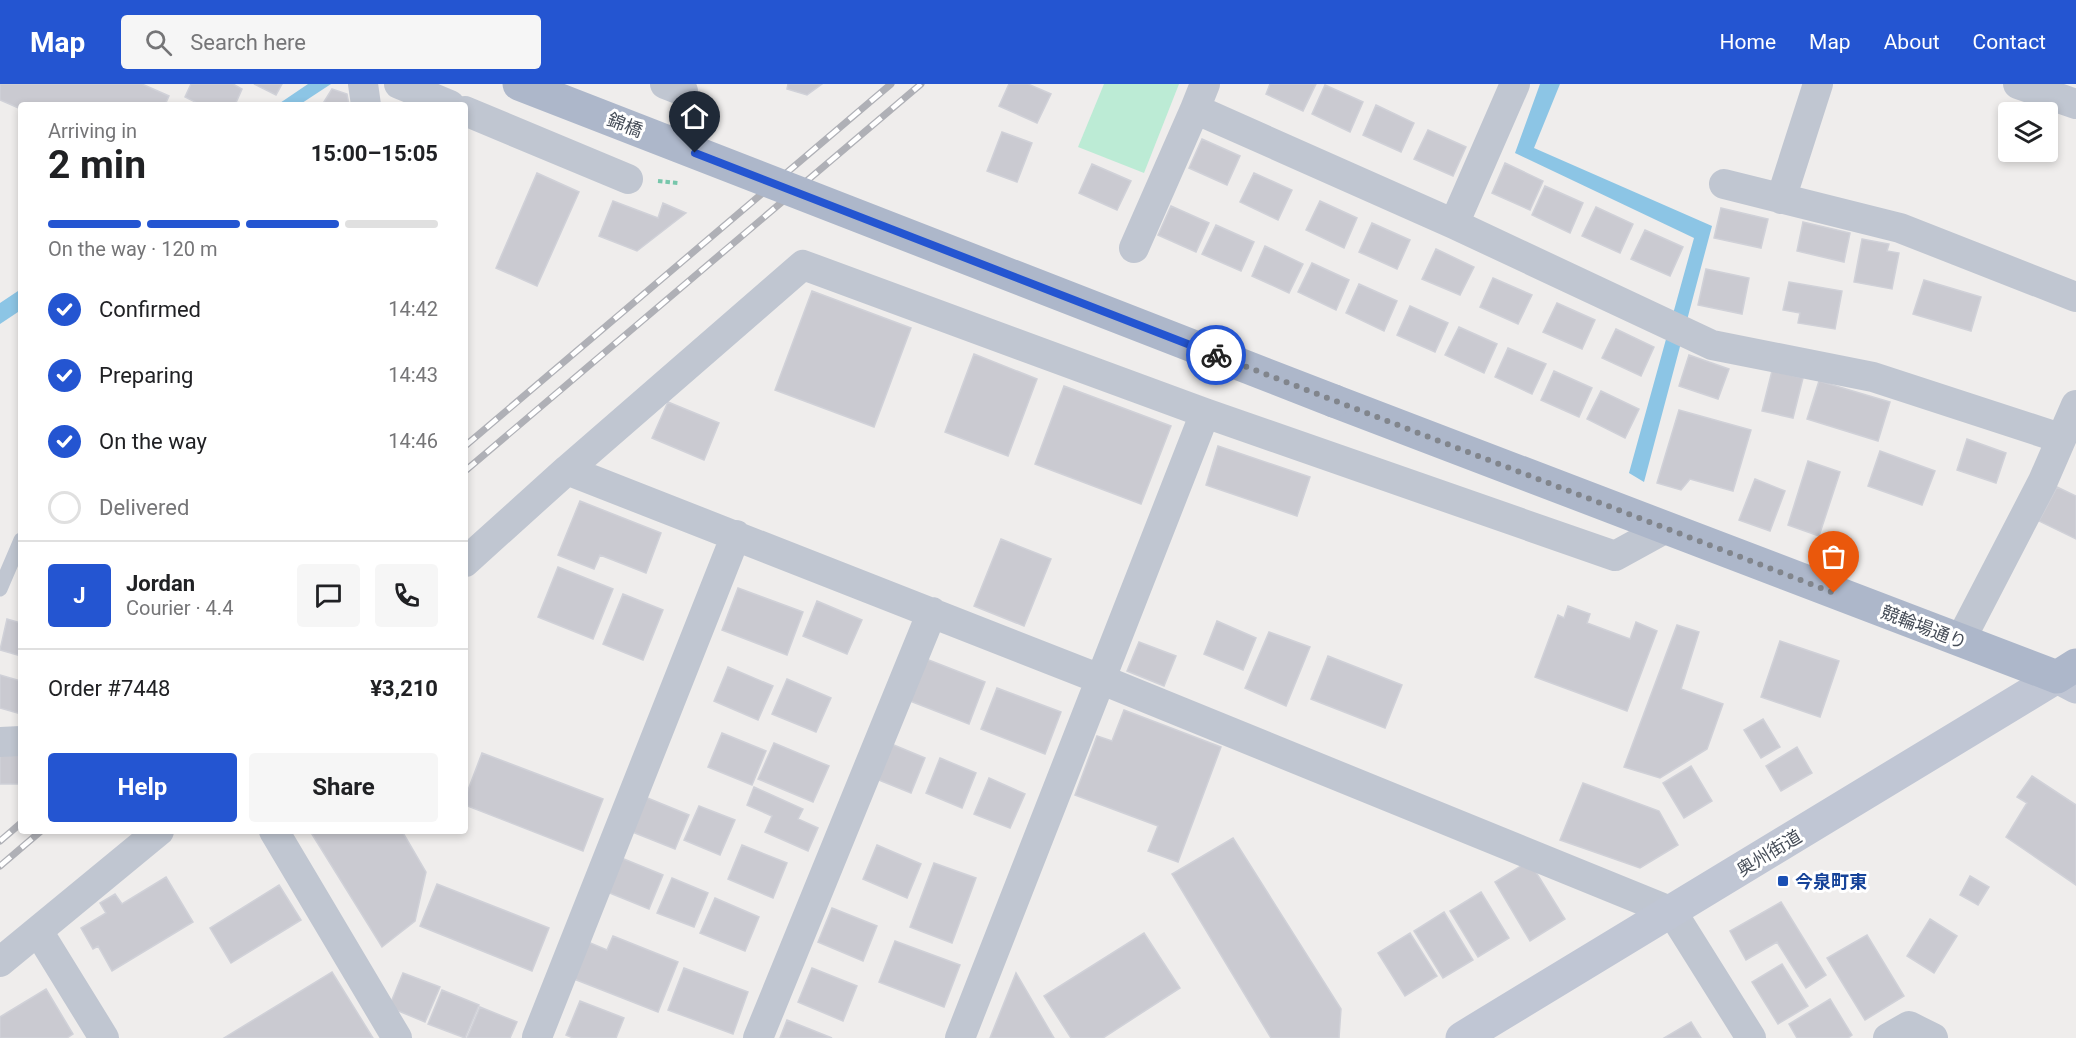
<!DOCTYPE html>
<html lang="en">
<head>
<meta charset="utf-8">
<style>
	:root { --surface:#fff; --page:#f6f6f6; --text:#202124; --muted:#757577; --line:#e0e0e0; --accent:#2455d1 }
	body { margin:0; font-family:Roboto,"Noto Sans JP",sans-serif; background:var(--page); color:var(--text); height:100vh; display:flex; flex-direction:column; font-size:22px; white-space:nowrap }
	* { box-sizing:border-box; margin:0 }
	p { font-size:20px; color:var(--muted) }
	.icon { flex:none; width:33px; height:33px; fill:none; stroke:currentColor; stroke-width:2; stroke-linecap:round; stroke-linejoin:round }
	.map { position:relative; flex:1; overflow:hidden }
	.drawer { position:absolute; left:18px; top:18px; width:450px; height:732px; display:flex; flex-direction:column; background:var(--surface); border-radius:6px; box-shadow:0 3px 9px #0003 }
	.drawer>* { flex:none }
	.controls { position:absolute; left:1998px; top:18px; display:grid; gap:12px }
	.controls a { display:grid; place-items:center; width:60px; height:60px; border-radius:6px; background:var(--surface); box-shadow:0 3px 9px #0003; font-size:30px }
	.pin { position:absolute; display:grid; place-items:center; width:51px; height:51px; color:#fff; margin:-62px -26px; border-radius:50% 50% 50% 0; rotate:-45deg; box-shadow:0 0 6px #0007 }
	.pin .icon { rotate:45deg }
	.courier { position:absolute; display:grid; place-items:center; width:60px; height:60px; margin:-30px; border:4px solid #2455d1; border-radius:50%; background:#fff; color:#222; box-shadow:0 2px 8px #0007 }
	.summary em { font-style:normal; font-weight:700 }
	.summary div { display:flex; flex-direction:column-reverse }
	.summary { display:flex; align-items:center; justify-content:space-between; height:102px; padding:0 30px }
	h1 { font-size:39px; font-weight:700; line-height:45px }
	.bar { display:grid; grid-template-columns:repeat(4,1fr); gap:9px 6px; align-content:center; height:72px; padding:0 30px }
	.bar i { height:8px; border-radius:4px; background:var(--line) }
	.bar .selected { background:var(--accent) }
	.bar p { grid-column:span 4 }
	.line { display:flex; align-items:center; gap:15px; padding:0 30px; border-top:2px solid var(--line) }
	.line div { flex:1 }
	.round { display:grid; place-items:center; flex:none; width:63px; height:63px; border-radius:6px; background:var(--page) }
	ol { padding:0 30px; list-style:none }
	li { display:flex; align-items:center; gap:18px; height:66px }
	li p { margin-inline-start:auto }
	li .icon { padding:6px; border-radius:50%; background:var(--accent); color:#fff; stroke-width:4 }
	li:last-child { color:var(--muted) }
	li i { width:33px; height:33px; border:3px solid var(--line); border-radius:50% }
	.primary-button { display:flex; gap:12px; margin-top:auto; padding:12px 30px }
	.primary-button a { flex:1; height:69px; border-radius:6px; background:var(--accent); color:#fff; font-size:24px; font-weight:700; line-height:69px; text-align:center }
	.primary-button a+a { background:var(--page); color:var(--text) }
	header { display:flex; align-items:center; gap:36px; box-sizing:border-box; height:84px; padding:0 30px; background:var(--accent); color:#fff }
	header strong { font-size:28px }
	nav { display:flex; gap:33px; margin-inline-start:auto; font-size:21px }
	.search { width:420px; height:54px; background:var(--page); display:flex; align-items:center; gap:15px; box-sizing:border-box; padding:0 21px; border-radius:6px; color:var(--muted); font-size:22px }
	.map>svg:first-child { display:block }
</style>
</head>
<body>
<header>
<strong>Map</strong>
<div class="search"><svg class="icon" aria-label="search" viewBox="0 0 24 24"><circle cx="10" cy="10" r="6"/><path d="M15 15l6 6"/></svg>Search here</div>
<nav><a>Home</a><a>Map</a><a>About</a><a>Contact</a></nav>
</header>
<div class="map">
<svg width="2076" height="954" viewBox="0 0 2076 954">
	<rect width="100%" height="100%" fill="#efedec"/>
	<!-- green -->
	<path fill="#bcebd5" d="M1104,0H1179L1144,89L1078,63Z"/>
	<!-- water -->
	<path fill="#8cc5e5" d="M308,0H331L299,21H277Z
		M1540,0H1560L1534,64L1712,142L1644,398L1629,389L1694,154L1515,69Z
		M21,205V226L0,240V219Z"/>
	<!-- building -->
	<path fill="#cacad1" stroke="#d0d1d8" stroke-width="1.5" d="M0,0H142L169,12L165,21H21V25L0,16Z
		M191,0H233L242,5L235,21H201L185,13Z
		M254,0H282L276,11Z
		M788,0H822L807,11L787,5Z
		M1009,0H1028L1051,10L1037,39L999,22Z
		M1270,0H1316L1303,27L1266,10Z
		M1325,1L1363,18L1350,48L1312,30Z
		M332,5L347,10L349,21H322Z
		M1376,21L1414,39L1401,68L1363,51Z
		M1428,46L1466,63L1453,92L1414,75Z
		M1002,48L1032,59L1017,98L987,87Z
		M1202,55L1240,72L1227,101L1189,84Z
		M1505,79L1543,97L1530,126L1492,109Z
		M1092,80L1131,97L1117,126L1079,109Z
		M537,89L579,108L537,202L496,184Z
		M1254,89L1292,106L1278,136L1240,118Z
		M1545,102L1583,119L1570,149L1532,131Z
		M613,117L658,134L663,119L686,129L637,167L599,152Z
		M1320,117L1357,134L1344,164L1306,146Z
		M1171,122L1209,139L1196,168L1158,151Z
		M1596,123L1633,140L1620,169L1582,152Z
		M1721,124L1768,135L1761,164L1714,154Z
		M1803,138L1850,149L1844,178L1797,167Z
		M1372,139L1410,156L1397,185L1359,168Z
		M1216,141L1254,158L1241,187L1202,170Z
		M1645,146L1683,163L1670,192L1631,175Z
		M1862,155L1889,160L1887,167L1899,169L1892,205L1854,198Z
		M1265,162L1303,180L1289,209L1252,192Z
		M1436,165L1474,183L1460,211L1422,195Z
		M1312,179L1349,196L1336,226L1298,208Z
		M1706,185L1749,194L1742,230L1698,221Z
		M1493,194L1532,211L1518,240L1480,223Z
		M1924,196L1981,213L1971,247L1913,230Z
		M1789,198L1842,207L1835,245L1798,239L1800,229L1783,226Z
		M1359,200L1397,217L1384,247L1346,229Z
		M812,207L911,244L874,343L775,306Z
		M1557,219L1595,236L1582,265L1543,248Z
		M1410,222L1448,239L1435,268L1397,251Z
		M1459,243L1497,260L1484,289L1445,271Z
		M1616,245L1654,263L1641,292L1602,274Z
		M1508,264L1546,280L1532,310L1495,293Z
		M974,270L1037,295L1008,372L945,348Z
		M1689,271L1729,285L1718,315L1679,302Z
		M1554,287L1592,304L1579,333L1541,316Z
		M1772,287L1803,294L1793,334L1762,327Z
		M1819,297L1890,318L1878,357L1807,335Z
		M1064,302L1171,342L1141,420L1035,380Z
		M1601,307L1639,325L1625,354L1587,335Z
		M668,318L719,339L704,376L652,354Z
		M1679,326L1751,346L1733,407L1690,395L1681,406L1657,399Z
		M1967,355L2006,369L1996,399L1957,386Z
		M1218,362L1310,393L1297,432L1206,401Z
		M1880,367L1935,387L1922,421L1868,402Z
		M1808,377L1840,388L1819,452L1788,441Z
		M1755,395L1785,407L1770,447L1739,436Z
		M2057,403L2076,412V455L2039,437Z
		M580,417L661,449L646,489L600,471L594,485L558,471Z
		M1001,455L1051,475L1024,542L974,522Z
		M558,483L613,505L593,555L538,533Z
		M738,504L803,528L787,571L722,546Z
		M623,510L663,526L643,576L603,560Z
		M817,517L862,536L847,570L803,552Z
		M1568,522L1590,530L1587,539L1630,555L1636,538L1657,547L1627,627L1535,593L1558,531L1564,534Z
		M7,535L21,539V572L0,566Z
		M1217,537L1256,554L1243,586L1204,570Z
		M1677,541L1699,548L1681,605L1723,620L1707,665L1660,694L1624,683Z
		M1269,548L1310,563L1286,622L1245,604Z
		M1780,557L1839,577L1820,633L1761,613Z
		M1139,558L1176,572L1164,602L1127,587Z
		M1328,572L1402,601L1385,644L1311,615Z
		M921,573L985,598L969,640L905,615Z
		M728,583L773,602L758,636L714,617Z
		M0,591L21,597V630L0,624Z
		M787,595L831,614L816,648L772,630Z
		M997,604L1061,628L1045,670L981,645Z
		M1124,626L1221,663L1178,778L1148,767L1158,742L1075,711L1097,652L1112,657Z
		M1763,635L1780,663L1761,674L1744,646Z
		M722,649L766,667L752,701L708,683Z
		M774,659L829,682L813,718L758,695Z
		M889,659L925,674L911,709L874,694Z
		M1797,663L1812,689L1781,707L1766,682Z
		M0,668H21V700H0Z
		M482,669L603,715L583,767L465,721V714Z
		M940,674L976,689L962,724L926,709Z
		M1691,682L1712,717L1684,734L1663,699Z
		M2032,692L2076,721V801L2006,753L2027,719L2017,713Z
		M989,694L1025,710L1010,744L974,730Z
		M1583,699L1659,727L1678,761L1640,784L1560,756Z
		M754,703L803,725L798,735L818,744L808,767L765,748L772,732L747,721Z
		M645,713L689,731L675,765L630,747Z
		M699,722L735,736L720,771L684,756Z
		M310,747H402L426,788L415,837L382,863Z
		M1233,754L1341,925L1339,954H1271L1172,790Z
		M742,761L787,779L773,814L728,795Z
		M877,761L921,780L907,814L863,795Z
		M619,773L663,791L649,825L605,807Z
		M1529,777L1565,835L1530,857L1495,798Z
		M934,779L976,794L952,859L910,843Z
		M1970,792L1989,803L1978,821L1960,811Z
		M166,793L193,838L112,887L98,862L93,865L81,844L106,829L100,819L115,810L122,820Z
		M672,794L708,809L694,843L657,829Z
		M437,800L549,844L532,887L420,842Z
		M279,801L301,836L231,879L210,844Z
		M1481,808L1509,854L1478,873L1450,827Z
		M715,814L759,833L745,867L700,849Z
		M1781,818L1826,891L1806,904L1777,858L1746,876L1730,847Z
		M832,824L877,842L863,877L818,858Z
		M1444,828L1473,876L1443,894L1414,847Z
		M1930,835L1957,852L1934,889L1907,872Z
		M1144,849L1180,904L1103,954H1071L1044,912Z
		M1410,849L1437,892L1405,912L1378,869Z
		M1867,851L1904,912L1865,936L1827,874Z
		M613,852L678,878L658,928L574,895L588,858L607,866Z
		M895,857L960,881L944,923L879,898Z
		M1782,880L1808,922L1778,940L1752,898Z
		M684,884L748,908L733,950L668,926Z
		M812,884L857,902L843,937L798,918Z
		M332,888L373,954H224Z
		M403,889L440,903L425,938L389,923Z
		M1016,889L1054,954H990Z
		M46,905L73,950L67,954H0V933Z
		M442,906L479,921L465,954L428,940Z
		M1830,915L1852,951L1848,954H1797L1789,940Z
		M580,917L624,934L616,954H573L566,951Z
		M480,923L517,938L510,954H467Z
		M787,936L832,954H780Z
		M1691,938L1701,954H1664Z"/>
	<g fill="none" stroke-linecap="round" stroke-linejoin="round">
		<!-- path -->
		<path stroke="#77c6ab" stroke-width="4" stroke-dasharray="4.5 3" stroke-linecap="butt" d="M658,97L678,99"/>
		<!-- lane -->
		<path stroke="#c0c6d1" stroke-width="15" d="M0,505L21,456"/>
		<!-- street -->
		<path stroke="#c0c6d1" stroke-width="30" d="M363,0L366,21
			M399,0L450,21
			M665,0L683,7
			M2018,0L2076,20
			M1195,25L1205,0
			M465,27L628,95
			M1724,100L1900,144L2076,213
			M1781,115L1818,0
			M1454,140L1515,0
			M1134,164L1195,25L1454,140L1712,261L1873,293L2060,354
			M567,386L803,181L1205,329L1615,472L1666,444
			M465,478L567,386L1100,595L1672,828L1751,954
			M1960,557L2043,397L2076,321
			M0,658L21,657
			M274,747L397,954
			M38,847L104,954
			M0,878L159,747
			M537,953L736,451
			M758,954L932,528
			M960,954L1205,329
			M1888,954L1909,942L1933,954"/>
		<!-- secondary -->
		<path stroke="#c0c6d4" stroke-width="33" d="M1462,954L2057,593L2076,603"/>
		<!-- primary -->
		<path stroke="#adb7ca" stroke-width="33" d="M1334,317L2057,593L2076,581"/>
		<defs>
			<path id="rail" d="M465,362L891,0
				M465,387L921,0
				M0,757L21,739
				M0,782L41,747"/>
		</defs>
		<!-- rail casing -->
		<use href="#rail" stroke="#afb0b6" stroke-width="7"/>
		<!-- rail -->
		<use href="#rail" stroke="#fff" stroke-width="4.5" stroke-dasharray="14" stroke-linecap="butt"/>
		<!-- primary-bridge -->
		<path stroke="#adb7ca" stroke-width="33" d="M519,0L1334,317"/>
	</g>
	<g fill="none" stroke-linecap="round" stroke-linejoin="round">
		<!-- done -->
		<path stroke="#81858c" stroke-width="6" stroke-dasharray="0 10.8" d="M1216,271L1834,509"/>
		<!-- route -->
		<path stroke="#2455d1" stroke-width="8" d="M695,69L1216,271"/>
	</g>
	<!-- markers -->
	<rect fill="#1a4fb4" stroke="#fff" stroke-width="2" x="1777" y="791" width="12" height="12" rx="3"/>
	<g text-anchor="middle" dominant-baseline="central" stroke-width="6" stroke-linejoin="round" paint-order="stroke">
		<!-- street labels -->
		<g font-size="18" fill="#464d58" stroke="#fff">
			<text transform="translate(625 41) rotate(21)">錦橋</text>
			<text transform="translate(1924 543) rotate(21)">競輪場通り</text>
			<text transform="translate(1769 769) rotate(-31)">奥州街道</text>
		</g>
		<!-- transit labels -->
		<g font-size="18" font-weight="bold" fill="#164399" stroke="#fff" text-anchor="start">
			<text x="1795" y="797">今泉町東</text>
		</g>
	</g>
</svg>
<div class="controls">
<a><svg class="icon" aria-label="layers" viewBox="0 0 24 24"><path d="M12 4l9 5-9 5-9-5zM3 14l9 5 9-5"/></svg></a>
</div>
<div class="pin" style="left:1834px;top:509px;background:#ea580c"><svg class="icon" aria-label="bag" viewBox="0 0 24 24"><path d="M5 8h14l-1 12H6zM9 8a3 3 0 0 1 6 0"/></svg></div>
<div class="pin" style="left:695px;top:69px;background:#1f2937"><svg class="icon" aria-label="home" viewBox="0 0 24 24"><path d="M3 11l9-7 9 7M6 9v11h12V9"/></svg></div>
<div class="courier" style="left:1216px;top:271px"><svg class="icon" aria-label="bike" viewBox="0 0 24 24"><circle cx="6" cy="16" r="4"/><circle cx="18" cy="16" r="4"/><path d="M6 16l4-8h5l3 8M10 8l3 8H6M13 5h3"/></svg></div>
<section class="drawer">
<div class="summary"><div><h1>2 min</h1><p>Arriving in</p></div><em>15:00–15:05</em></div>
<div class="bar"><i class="selected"></i><i class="selected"></i><i class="selected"></i><i></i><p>On the way · 120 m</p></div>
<ol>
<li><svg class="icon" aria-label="check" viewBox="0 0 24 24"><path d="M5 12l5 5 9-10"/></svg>Confirmed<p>14:42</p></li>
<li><svg class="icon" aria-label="check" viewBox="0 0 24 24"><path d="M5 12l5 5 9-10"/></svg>Preparing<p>14:43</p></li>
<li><svg class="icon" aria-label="check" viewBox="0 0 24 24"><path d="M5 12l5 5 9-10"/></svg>On the way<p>14:46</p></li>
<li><i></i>Delivered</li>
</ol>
<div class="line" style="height:108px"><b class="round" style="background:var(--accent);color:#fff">J</b><div><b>Jordan</b><p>Courier · 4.4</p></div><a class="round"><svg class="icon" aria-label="chat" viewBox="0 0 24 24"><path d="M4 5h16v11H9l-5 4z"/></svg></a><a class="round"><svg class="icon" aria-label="phone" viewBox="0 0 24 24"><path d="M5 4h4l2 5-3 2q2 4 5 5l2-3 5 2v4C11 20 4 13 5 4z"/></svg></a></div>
<div class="line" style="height:78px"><div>Order #7448</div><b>¥3,210</b></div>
<div class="primary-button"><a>Help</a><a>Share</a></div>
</section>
</div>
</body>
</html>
